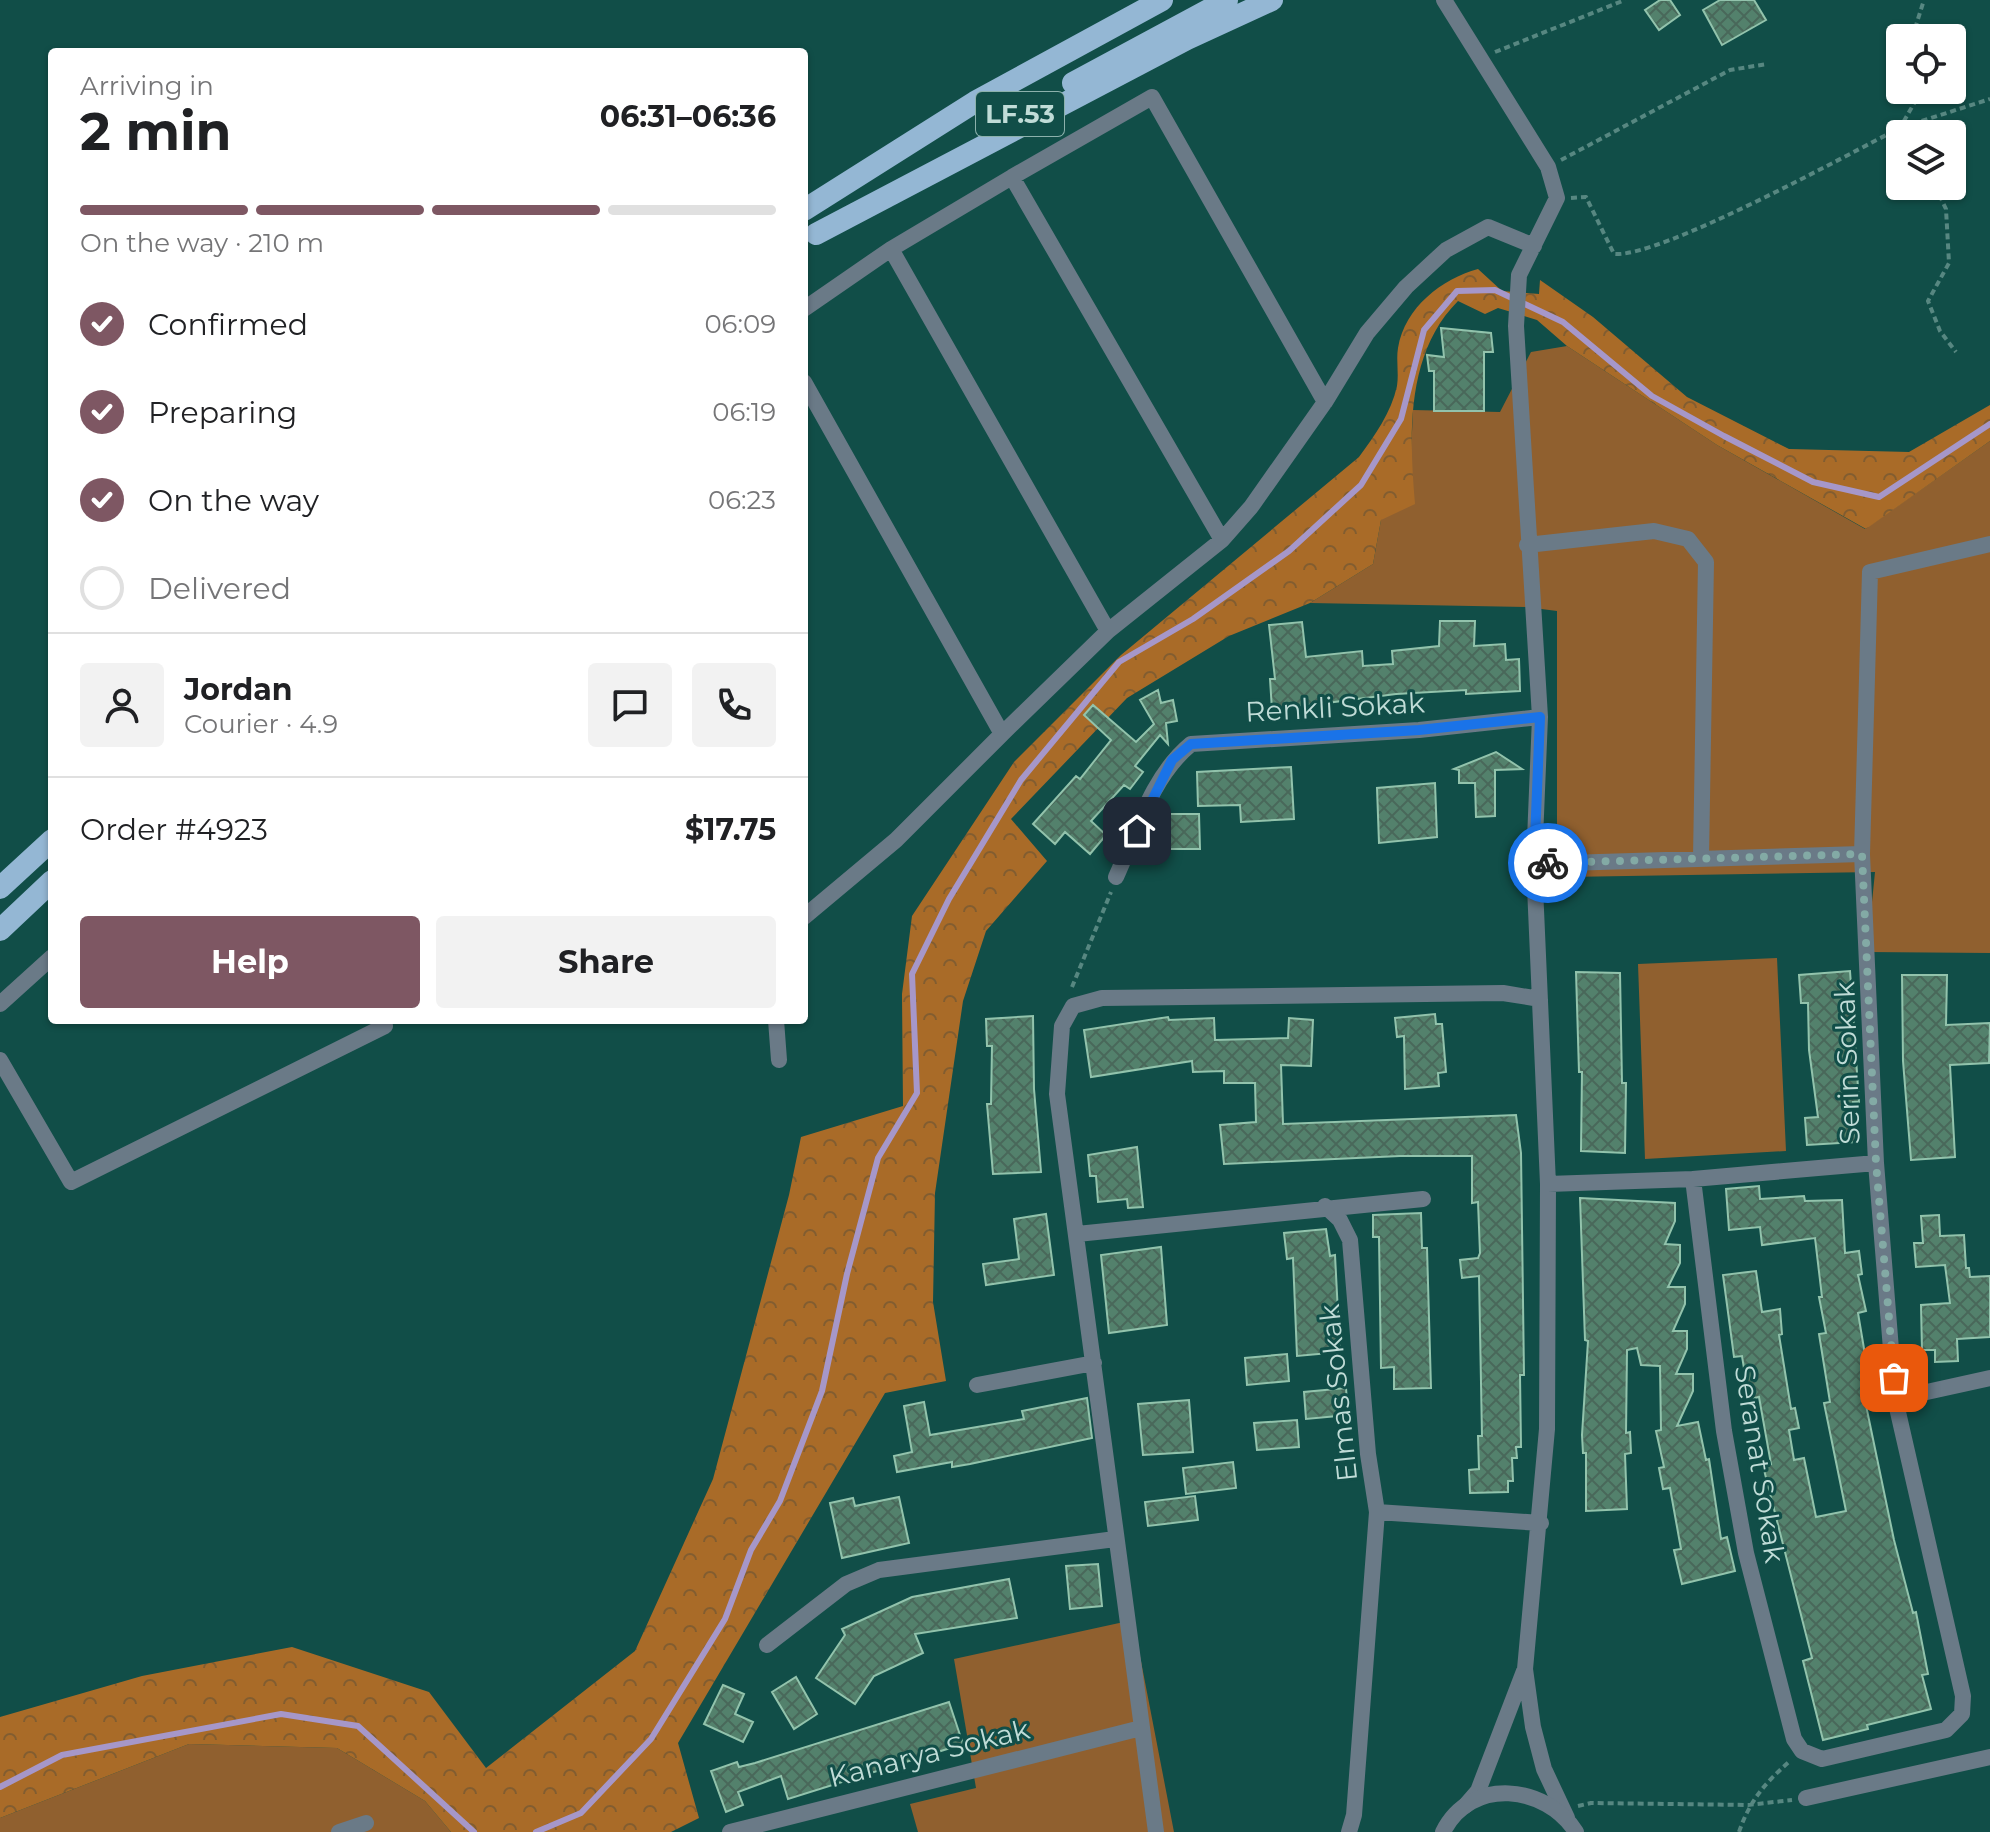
<!DOCTYPE html>
<html lang="en">
<head>
<meta charset="utf-8">
<style>
	:root { --surface:#fff; --page:#f2f2f2; --text:#202124; --muted:#757577; --line:#e0e0e0; --accent:#7e5763 }
	body { margin:0; font-family:Montserrat,sans-serif; background:var(--page); color:var(--text); height:100vh; display:flex; flex-direction:column; font-size:30px; white-space:nowrap }
	* { box-sizing:border-box; margin:0 }
	p { font-size:26px; color:var(--muted) }
	.icon { flex:none; width:44px; height:44px; fill:none; stroke:currentColor; stroke-width:2; stroke-linecap:round; stroke-linejoin:round }
	.map { position:relative; flex:1; overflow:hidden }
	.sheet { position:absolute; left:48px; top:48px; width:760px; height:976px; display:flex; flex-direction:column; background:var(--surface); border-radius:8px; box-shadow:0 2px 6px #0004 }
	.sheet>* { flex:none }
	.controls { position:absolute; left:1886px; top:24px; display:grid; gap:16px }
	.controls a { display:grid; place-items:center; width:80px; height:80px; border-radius:8px; background:var(--surface); box-shadow:0 2px 6px #0004; font-size:40px }
	.pin { position:absolute; display:grid; place-items:center; width:68px; height:68px; color:#fff; margin:-34px; border-radius:16px; box-shadow:0 4px 12px #0006 }
	.courier { position:absolute; display:grid; place-items:center; width:80px; height:80px; margin:-40px; border:6px solid #1a73e8; border-radius:50%; background:#fff; color:#222; box-shadow:0 2px 10px #0007 }
	.overview em { font-style:normal; font-weight:700 }
	.overview div { display:flex; flex-direction:column-reverse }
	.overview { display:flex; align-items:center; justify-content:space-between; height:136px; padding:0 32px }
	h1 { font-size:52px; font-weight:700; line-height:60px }
	.bar { display:grid; grid-template-columns:repeat(4,1fr); gap:12px 8px; align-content:center; height:96px; padding:0 32px }
	.bar i { height:10px; border-radius:6px; background:var(--line) }
	.bar .current { background:var(--accent) }
	.bar p { grid-column:span 4 }
	.line { display:flex; align-items:center; gap:20px; padding:0 32px; border-top:2px solid var(--line) }
	.line div { flex:1 }
	.round { display:grid; place-items:center; flex:none; width:84px; height:84px; border-radius:8px; background:var(--page) }
	ol { padding:0 32px; list-style:none }
	li { display:flex; align-items:center; gap:24px; height:88px }
	li p { margin-inline-start:auto }
	li .icon { padding:8px; border-radius:50%; background:var(--accent); color:#fff; stroke-width:4 }
	li:last-child { color:var(--muted) }
	li i { width:44px; height:44px; border:4px solid var(--line); border-radius:50% }
	.cta { display:flex; gap:16px; margin-top:auto; padding:16px 32px }
	.cta a { flex:1; height:92px; border-radius:8px; background:var(--accent); color:#fff; font-size:32px; font-weight:700; line-height:92px; text-align:center }
	.cta a+a { background:var(--page); color:var(--text) }
	.map>svg:first-child { display:block }
</style>
</head>
<body>
<div class="map">
<svg width="1990" height="1832" viewBox="0 0 1990 1832">
	<defs>
		<pattern id="forest-crowns" width="20" height="18" patternUnits="userSpaceOnUse" patternTransform="scale(2)"><rect width="20" height="18" fill="#a96b28"/><path d="M2 6a3 3 0 1 1 6 0M12 15a3 3 0 1 1 6 0" fill="none" stroke="#825d30"/></pattern>
		<pattern id="building-cross-hatch" width="8" height="8" patternUnits="userSpaceOnUse" patternTransform="scale(2)"><rect width="8" height="8" fill="#53816c"/><path d="M0 0l8 8M0 8l8-8" fill="none" stroke="#49685a"/></pattern>
	</defs>
	<rect width="100%" height="100%" fill="#114e48"/>
	<!-- green -->
	<path fill="#90602f" d="M1567,346L1717,445L1865,529L1990,441V953L1867,952L1875,872L1566,877L1557,841V611L1526,607L1310,603L1373,564L1381,520L1411,454L1413,410L1500,412L1531,352Z
		M1777,958L1786,1151L1645,1159L1638,964Z
		M1133,1620L1174,1832H918L910,1804L976,1788L954,1659Z
		M189,1744L337,1748L425,1801L451,1832H0V1818Z"/>
	<!-- forest -->
	<path fill="url(#forest-crowns)" d="M1478,269L1502,291L1539,294L1540,280L1593,317L1687,397L1789,449L1909,452L1990,405V441L1866,529L1717,445L1567,346L1537,320L1498,308L1485,314L1458,301C1406,353 1409,435 1415,504L1381,520L1373,564L1310,603L1229,636L1127,698L1011,819L1047,861L986,931L963,1001L935,1193L933,1302L946,1381L885,1393L678,1743L699,1818L671,1832H451L425,1801L337,1748L189,1744L0,1818V1717L142,1676L292,1647L429,1692L486,1768L635,1651L713,1479L789,1195L801,1137L903,1106L902,994L912,916L1014,762L1121,655L1359,457C1375,435 1391,413 1397,386C1399,373 1396,360 1398,348C1405,307 1442,279 1478,269Z"/>
	<g fill="none" stroke-linecap="round" stroke-linejoin="round">
		<!-- stream -->
		<path stroke="#a697c9" stroke-width="6" d="M0,1787L62,1755L281,1714L358,1726L474,1832
			M536,1832L581,1813L651,1739L725,1619L751,1550L780,1501L822,1391L847,1274L878,1158L917,1093L912,974L949,899L1021,780L1119,662L1193,619L1289,551L1361,485L1401,419L1424,330L1457,291L1495,290L1563,322L1652,396L1724,436L1813,482L1879,497L1990,424"/>
	</g>
	<!-- building -->
	<path fill="url(#building-cross-hatch)" stroke="#92c3ac" stroke-width="2" d="M1660,0H1670L1680,15L1659,30L1645,10Z
		M1720,0H1754L1766,20L1722,45L1703,10Z
		M1441,328L1491,333L1493,352H1484V411H1434V371H1429L1427,355L1444,357Z
		M1440,621H1475L1474,646L1505,644L1506,660L1519,659L1520,691L1466,694V690L1396,694L1272,710L1270,679H1275L1269,625L1302,622L1306,657L1362,651L1363,666L1393,664L1392,651L1439,646Z
		M1158,690L1161,703L1173,700L1177,721L1166,723L1168,744L1160,735L1135,766L1143,772L1130,789L1124,785L1091,821L1106,835L1090,854L1065,832L1055,844L1033,824L1076,776L1080,779L1111,740L1084,715L1093,705L1136,742L1154,724L1140,700Z
		M1496,752L1522,769L1495,770V816L1476,817L1475,783H1459V770L1454,769Z
		M1291,767L1294,819L1241,822L1240,805L1198,806L1197,772Z
		M1435,783L1437,837L1379,843L1377,788Z
		M1168,814H1199L1200,849H1169Z
		M1850,971L1859,1102H1853L1856,1142L1807,1145L1805,1118L1818,1117L1809,1050L1808,1003H1801L1799,975Z
		M1576,972L1620,973L1622,1083H1626L1625,1153L1581,1151L1582,1072H1579Z
		M1902,975H1947L1946,1025L1990,1023L1989,1063L1950,1065L1955,1157L1911,1160L1903,1061Z
		M1435,1014L1436,1024H1442L1446,1072L1438,1073L1439,1086L1405,1089L1404,1036L1397,1037L1395,1018Z
		M1033,1016L1034,1089L1041,1172L993,1174L987,1104H991L992,1046H987L986,1019Z
		M1168,1017L1169,1020L1214,1018L1215,1040L1288,1038L1289,1018L1313,1020L1311,1066L1281,1065L1283,1124L1516,1115L1521,1153L1524,1375H1520L1521,1447H1516L1517,1458H1512L1513,1481H1508V1492L1470,1493L1469,1470L1479,1469L1478,1436H1482L1479,1276L1462,1278L1460,1260L1478,1258L1480,1253L1478,1202L1472,1203V1156H1400L1224,1164L1220,1125L1256,1122L1255,1083H1224V1071L1193,1072L1192,1061L1091,1077L1084,1030Z
		M1137,1147L1143,1207L1128,1208L1127,1199L1098,1202L1096,1176H1090L1088,1155Z
		M1759,1186L1760,1199L1804,1196L1805,1201L1842,1200L1845,1253L1859,1251L1862,1274L1858,1275L1866,1311L1858,1313L1870,1384L1862,1386L1894,1540L1913,1613L1916,1612L1928,1674L1922,1675L1931,1709L1867,1725L1868,1729L1823,1740L1803,1661L1812,1658L1763,1466L1771,1464L1759,1397L1749,1399L1742,1356L1734,1357L1723,1275L1756,1271L1762,1312L1780,1309L1782,1334L1779,1335L1791,1409L1795,1408L1799,1428L1789,1430L1794,1460L1804,1458L1816,1517L1846,1511L1824,1403L1830,1402L1819,1334L1826,1333L1819,1297H1822L1815,1238L1762,1245L1760,1227L1729,1230L1726,1189Z
		M1580,1198L1675,1203V1221L1665,1244L1680,1245V1263L1668,1287H1685V1304L1673,1331H1687V1349L1676,1374H1693V1391L1677,1426L1698,1422L1706,1460L1709,1459L1721,1539L1727,1537L1735,1571L1682,1584L1674,1550L1681,1549L1670,1488L1663,1489L1659,1468L1664,1467L1656,1431L1661,1430L1660,1366L1641,1365L1637,1348L1627,1350L1626,1433L1630,1432L1631,1453L1625,1454L1627,1509L1586,1511V1453H1583L1582,1435L1588,1341L1585,1340Z
		M1421,1213L1422,1248H1427L1431,1388L1394,1389V1367L1381,1368L1379,1237H1373V1215Z
		M1046,1214L1054,1275L986,1285L983,1264L1019,1259L1014,1219Z
		M1939,1215L1940,1236L1964,1235L1966,1268H1969L1970,1277L1990,1276V1337L1957,1339L1958,1361L1935,1362V1350H1922L1921,1305L1950,1303L1945,1265L1916,1267L1914,1243H1923L1921,1216Z
		M1326,1229L1330,1256L1335,1255L1340,1352L1297,1356L1293,1258L1287,1259L1284,1233Z
		M1161,1247L1167,1325L1109,1333L1101,1255Z
		M1287,1354L1289,1381L1247,1385L1245,1358Z
		M1346,1388L1348,1415L1306,1419L1304,1392Z
		M1087,1398L1092,1438L970,1464L952,1467V1462L897,1472L894,1456L912,1452L904,1406L924,1402L930,1435L1024,1419L1022,1411Z
		M1189,1400L1193,1452L1143,1455L1138,1404Z
		M1297,1420L1299,1447L1257,1450L1254,1423Z
		M1233,1462L1236,1488L1186,1494L1183,1468Z
		M1195,1496L1198,1520L1148,1526L1145,1502Z
		M899,1497L909,1543L842,1558L830,1503L853,1498L855,1506Z
		M1098,1564L1102,1606L1070,1609L1066,1566Z
		M1009,1579L1017,1618L915,1634L923,1653L874,1676L855,1704L816,1678L845,1635L842,1629L912,1597Z
		M796,1677L817,1714L794,1729L772,1692Z
		M723,1685L744,1694L735,1714L753,1722L743,1742L704,1724Z
		M949,1702L963,1744L788,1799L781,1776L738,1792L743,1805L726,1812L711,1771L737,1762L739,1767L755,1763Z"/>
	<g fill="none" stroke-linecap="round" stroke-linejoin="round">
		<!-- path -->
		<path stroke="#578781" stroke-width="4" stroke-dasharray="6 4" stroke-linecap="butt" d="M1912,38L1924,0
			M1495,52L1625,0
			M1904,134L1900,128L1990,99
			M1561,160L1730,70L1767,64
			M1935,186L1946,209L1949,263L1928,301L1940,331L1956,352
			M1571,198L1586,197L1614,254C1660,258 1848,154 1900,128L1916,100L1914,90
			M1072,987L1111,892
			M1578,1806L1591,1803L1748,1805L1792,1800
			M1739,1832C1750,1800 1765,1783 1790,1761"/>
		<!-- minor -->
		<path stroke="#6a7a87" stroke-width="16" d="M1444,0L1548,167L1557,198L1519,275L1516,326L1540,717L1534,864L1548,1184L1547,1429L1525,1669L1533,1727L1544,1769L1567,1818
			M1012,177L1152,97L1325,402
			M891,249L1108,631L1222,540L1251,507L1325,402L1367,333L1406,287L1446,250L1488,227L1534,246
			M804,309L891,249L1012,177L1222,540
			M804,382L1002,734L1108,631
			M1527,545L1654,531L1688,539L1706,562L1701,858
			M1534,864L1862,854
			M1116,877C1137,831 1151,777 1191,744L1419,730L1540,717
			M804,917L896,840L1002,734
			M0,1004L52,957
			M776,1020L779,1060
			M0,1060L71,1182L385,1026
			M1693,1179L1724,1431L1746,1553L1794,1739L1802,1751L1822,1759L1946,1730L1962,1714L1963,1696L1895,1399L1876,1163L1862,854L1870,572L1990,544
			M1548,1184L1693,1179L1876,1163
			M1325,1206L1340,1220L1350,1240L1368,1454L1377,1512L1354,1815L1349,1832
			M1077,1234L1423,1199
			M977,1385L1094,1363
			M1895,1399L1990,1378
			M1377,1512L1541,1523
			M767,1645L846,1584L879,1570L1115,1539
			M1806,1798L1990,1757
			M1465,1806L1478,1791L1524,1671
			M339,1832L366,1823
			M730,1832L1141,1728
			M1156,1832L1057,1094L1062,1026L1073,1006L1102,998L1503,993L1540,999"/>
		<!-- tertiary -->
		<path stroke="#6a7a87" stroke-width="16" d="M1443,1832C1471,1776 1546,1785 1576,1832"/>
		<!-- trunk -->
		<path stroke="#94b7d4" stroke-width="22" d="M1073,83L1227,0
			M804,210L975,102L1162,0
			M816,234L1187,39L1272,0
			M0,888L52,840
			M0,930L52,881"/>
	</g>
	<g fill="none" stroke-linecap="round" stroke-linejoin="round">
		<!-- done -->
		<path stroke="#83aaa5" stroke-width="8" stroke-dasharray="0 14.4" d="M1548,863L1862,854L1876,1163L1894,1378"/>
		<!-- route -->
		<path stroke="#1a73e8" stroke-width="10" d="M1137,831L1172,760L1191,744L1419,730L1540,717L1534,864L1548,863"/>
	</g>
	<g text-anchor="middle" dominant-baseline="central" stroke-width="6" stroke-linejoin="round" paint-order="stroke">
		<!-- shield labels -->
		<rect fill="#114e48" stroke="#8cb1ac" stroke-width="2" x="976" y="92" width="88" height="44" rx="6"/>
		<g font-size="26" font-weight="bold" fill="#c0dcd7">
			<text x="1020" y="114">LF.53</text>
		</g>
		<!-- street labels -->
		<g font-size="28" fill="#c0dcd7" stroke="#114e48">
			<text transform="translate(1335 707) rotate(-3)">Renkli Sokak</text>
			<text transform="translate(1847 1063) rotate(-92)">Serin Sokak</text>
			<text transform="translate(1338 1393) rotate(-96)">Elmas Sokak</text>
			<text transform="translate(1760 1464) rotate(81)">Seranat Sokak</text>
			<text transform="translate(929 1753) rotate(-14)">Kanarya Sokak</text>
		</g>
	</g>
</svg>
<div class="controls">
<a><svg class="icon" aria-label="locate" viewBox="0 0 24 24"><circle cx="12" cy="12" r="6"/><path d="M12 2v4M12 18v4M2 12h4M18 12h4"/></svg></a>
<a><svg class="icon" aria-label="layers" viewBox="0 0 24 24"><path d="M12 4l9 5-9 5-9-5zM3 14l9 5 9-5"/></svg></a>
</div>
<div class="pin" style="left:1894px;top:1378px;background:#ea580c"><svg class="icon" aria-label="bag" viewBox="0 0 24 24"><path d="M5 8h14l-1 12H6zM9 8a3 3 0 0 1 6 0"/></svg></div>
<div class="pin" style="left:1137px;top:831px;background:#1f2937"><svg class="icon" aria-label="home" viewBox="0 0 24 24"><path d="M3 11l9-7 9 7M6 9v11h12V9"/></svg></div>
<div class="courier" style="left:1548px;top:863px"><svg class="icon" aria-label="bike" viewBox="0 0 24 24"><circle cx="6" cy="16" r="4"/><circle cx="18" cy="16" r="4"/><path d="M6 16l4-8h5l3 8M10 8l3 8H6M13 5h3"/></svg></div>
<section class="sheet">
<div class="overview"><div><h1>2 min</h1><p>Arriving in</p></div><em>06:31–06:36</em></div>
<div class="bar"><i class="current"></i><i class="current"></i><i class="current"></i><i></i><p>On the way · 210 m</p></div>
<ol>
<li><svg class="icon" aria-label="check" viewBox="0 0 24 24"><path d="M5 12l5 5 9-10"/></svg>Confirmed<p>06:09</p></li>
<li><svg class="icon" aria-label="check" viewBox="0 0 24 24"><path d="M5 12l5 5 9-10"/></svg>Preparing<p>06:19</p></li>
<li><svg class="icon" aria-label="check" viewBox="0 0 24 24"><path d="M5 12l5 5 9-10"/></svg>On the way<p>06:23</p></li>
<li><i></i>Delivered</li>
</ol>
<div class="line" style="height:144px"><a class="round"><svg class="icon" aria-label="person" viewBox="0 0 24 24"><circle cx="12" cy="8" r="4"/><path d="M4 21q1-7 8-7t8 7"/></svg></a><div><b>Jordan</b><p>Courier · 4.9</p></div><a class="round"><svg class="icon" aria-label="chat" viewBox="0 0 24 24"><path d="M4 5h16v11H9l-5 4z"/></svg></a><a class="round"><svg class="icon" aria-label="phone" viewBox="0 0 24 24"><path d="M5 4h4l2 5-3 2q2 4 5 5l2-3 5 2v4C11 20 4 13 5 4z"/></svg></a></div>
<div class="line" style="height:104px"><div>Order #4923</div><b>$17.75</b></div>
<div class="cta"><a>Help</a><a>Share</a></div>
</section>
</div>
</body>
</html>
